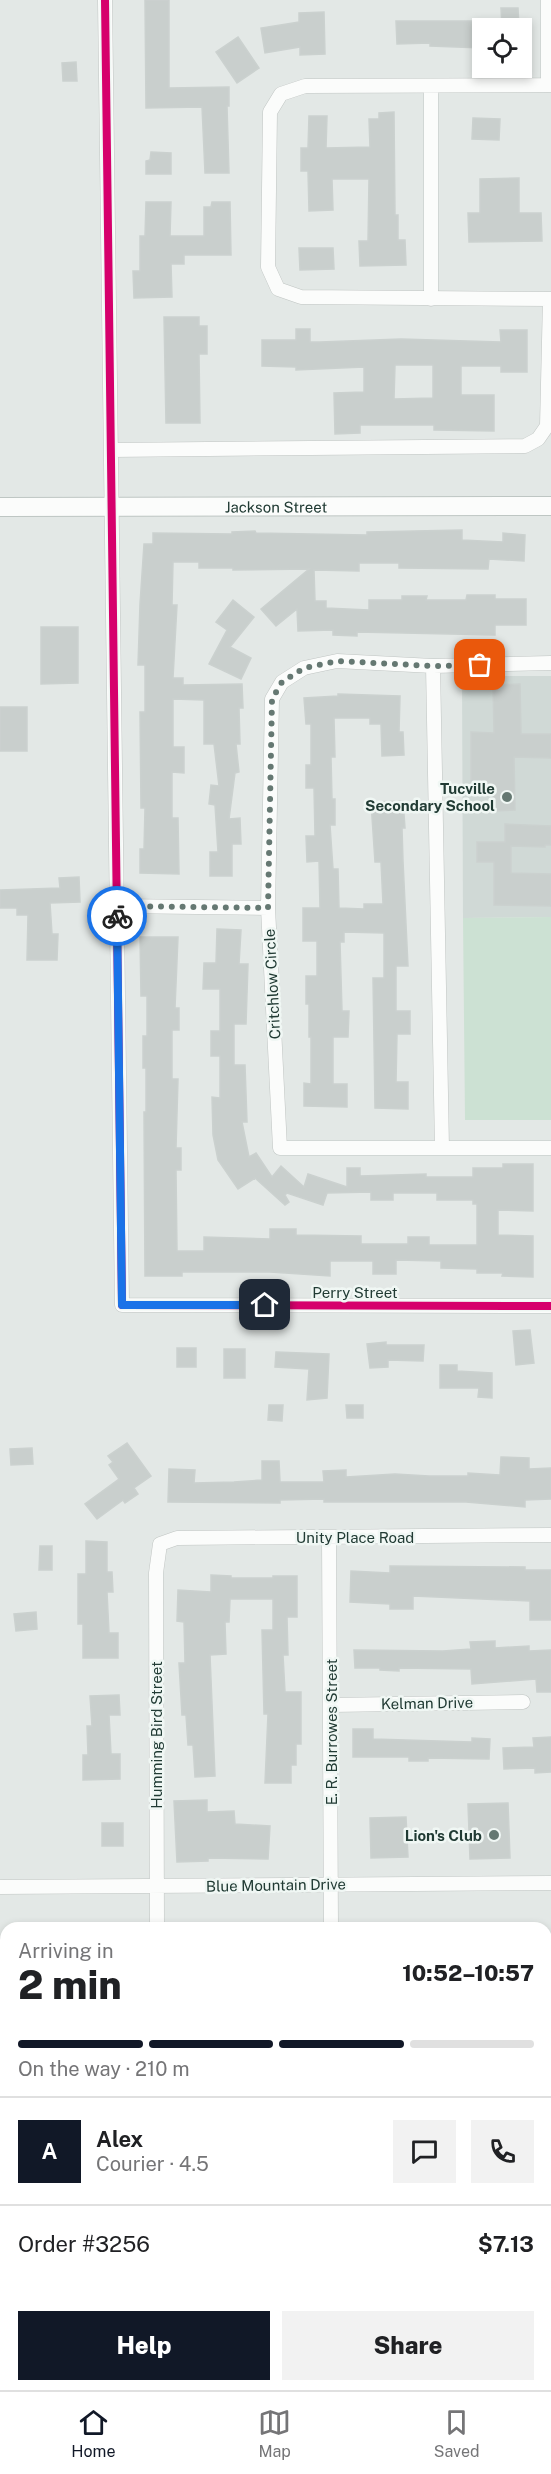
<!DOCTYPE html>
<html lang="en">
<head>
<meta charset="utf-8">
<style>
	:root { --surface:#fff; --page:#f2f2f2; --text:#202124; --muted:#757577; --line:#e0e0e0; --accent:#111827 }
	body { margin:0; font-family:"Public Sans",sans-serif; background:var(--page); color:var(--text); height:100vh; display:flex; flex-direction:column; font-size:22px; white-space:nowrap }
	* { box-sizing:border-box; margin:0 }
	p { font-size:20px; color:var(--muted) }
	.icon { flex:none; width:33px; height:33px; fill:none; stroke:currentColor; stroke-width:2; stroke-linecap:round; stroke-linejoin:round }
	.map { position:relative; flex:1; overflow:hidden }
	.sheet { position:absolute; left:0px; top:1922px; width:552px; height:470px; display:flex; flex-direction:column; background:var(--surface); border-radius:18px 18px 0 0; box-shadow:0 3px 9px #0003 }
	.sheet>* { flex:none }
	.buttons { position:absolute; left:472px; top:18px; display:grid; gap:12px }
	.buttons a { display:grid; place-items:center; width:60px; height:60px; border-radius:0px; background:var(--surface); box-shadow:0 3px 9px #0003; font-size:30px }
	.pin { position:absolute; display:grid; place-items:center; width:51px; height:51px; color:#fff; margin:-26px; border-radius:12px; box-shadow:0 3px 9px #0006 }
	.courier { position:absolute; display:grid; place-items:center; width:60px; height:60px; margin:-30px; border:4px solid #1a73e8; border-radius:50%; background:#fff; color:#222; box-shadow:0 2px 8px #0007 }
	.head em { font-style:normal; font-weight:800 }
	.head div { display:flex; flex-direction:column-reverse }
	.head { display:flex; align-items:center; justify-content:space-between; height:102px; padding:0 18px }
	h1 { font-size:39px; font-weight:800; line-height:45px }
	.bar { display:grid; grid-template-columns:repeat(4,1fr); gap:9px 6px; align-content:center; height:72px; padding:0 18px }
	.bar i { height:8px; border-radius:4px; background:var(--line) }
	.bar .active { background:var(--accent) }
	.bar p { grid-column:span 4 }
	.line { display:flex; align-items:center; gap:15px; padding:0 18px; border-top:2px solid var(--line) }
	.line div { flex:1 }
	.round { display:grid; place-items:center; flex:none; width:63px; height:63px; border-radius:0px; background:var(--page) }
	.button { display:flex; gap:12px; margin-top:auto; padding:12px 18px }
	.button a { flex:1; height:69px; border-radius:0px; background:var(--accent); color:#fff; font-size:24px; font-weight:800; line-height:69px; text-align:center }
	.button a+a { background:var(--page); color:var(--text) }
	.tab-bar { display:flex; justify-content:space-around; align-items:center; height:84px; border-top:2px solid var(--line); background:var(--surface); font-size:16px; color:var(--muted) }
	.tab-bar a { display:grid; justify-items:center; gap:3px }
	.tab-bar .active { color:var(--accent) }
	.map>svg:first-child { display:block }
</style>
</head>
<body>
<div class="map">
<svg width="551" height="2390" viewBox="0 0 551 2390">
	<rect width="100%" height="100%" fill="#e3e8e6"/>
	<!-- built -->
	<path fill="#d0d9d6" d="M462,676H551V917L463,918Z"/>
	<!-- green -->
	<path fill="#cce1d3" d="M551,917V1120H465L463,918Z
		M551,2385V2390H353V2387Z"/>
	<!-- building -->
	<path fill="#c9cfcd" stroke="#cbd1cf" stroke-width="1.5" fill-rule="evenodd" d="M145,0H169V88L229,87V106H227L229,173H205L202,107L146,108Z
		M501,8H518L519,28H502Z
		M324,12L325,54L300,55V47L265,53L261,28L299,22V13Z
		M396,21H482V48L430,46V43L397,44Z
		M238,37L259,68L237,83L216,52Z
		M76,62L77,81H63L62,63Z
		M394,112L395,215H398V240H405L406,265L360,266L359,241H368L369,179H332L333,210L309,211L308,171H301V148H308L309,116H327L326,148L370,147L369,119H379V113Z
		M473,118L500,119L499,140L472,139Z
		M151,152L171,153V174H146V161L150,160Z
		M519,178V213H541L542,241L469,242L468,213H480V179Z
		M146,202H171L170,236H204V207H211L212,202H230L231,255H184V264H171L172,297L134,298L133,271H140V236H145Z
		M299,248H333L334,269L300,270Z
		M164,317H199V326H207V354H199L200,423H166Z
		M296,329H310V342H320L401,339L501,342L500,330H527V372H501V366H461V395H494V431L434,430V425H360V433L335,434L334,393L364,392V367L296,370V367L262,366V340H296ZM395,365H433V398L394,399Z
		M462,530V540L503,542V533L525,535L524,561L489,559L488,569L399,568V563H359V571L314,570L315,601H326V608L369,610V600H402V596H427L426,600H466L467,595H495V599H526V625H495V635L357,632V636L333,635V630L298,631L297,609L276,626L261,609L309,569L233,570V568H199V562H173L172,605H177L173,678H183V685L242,684L243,708H239L240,744H236L239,772L235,773L229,819L240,818L241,844H232V876H210V852H218L215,805L209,804L211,785L219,786L214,744H204V700L173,699V747H184V773L172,772V818H178L179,874L140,873V849H144L145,808H141L140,712H145V665H138L140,604L144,544H153V533L232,534V532L255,531L256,533L367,535V532Z
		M233,600L254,617L230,647L251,658L241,679L209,664L227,630L216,622Z
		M41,627H78V683L41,684Z
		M520,684L521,734H551V758L514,757L515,810L493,811L492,783L471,784V732L494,733L493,685Z
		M338,694L400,696L399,732H403L404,755L382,756L381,724H370V718H334L335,757H331L332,799H335V825H330L333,869H338L339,908L364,909V904H383L381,862H375L371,802L403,801L405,828H402L403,861L408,966H396V1011H410V1034H397L396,1082H408V1109L375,1108L373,978H384V933L344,932V942H340L342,1011H349L348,1037H333V1084H347V1107L304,1106V1083L311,1084V1037H309V1004H306V976H317V941H303V908H320L319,861L307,862L306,836H315L314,788H306V765H311V724H306L304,698L338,696Z
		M0,707H27V751H0Z
		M505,824L551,826V845H545V847L511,846V873L551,874V906L494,905V862H477V842H505Z
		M79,877L80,902L50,903L52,934H58L57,960H27L28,915H17V908H0V890L60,888L59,878Z
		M217,929L241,930L239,964H248L246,1024H234V1065H245L247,1122H242L249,1157L256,1153L272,1177L281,1166L304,1187L308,1174L347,1187V1168H360V1176L426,1174V1177H473V1168H503V1164H533V1211L498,1210V1235L533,1236V1277L502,1276L503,1273H477V1269L441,1268V1261L396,1260V1274H373V1261H330V1276L270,1272H182V1276H145L144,1112H146V1068H143V1036H147V996H141L140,937H178L175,1008H179V1030H172V1079H178L176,1148H181V1170H176L177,1251H204V1237L270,1239V1229H296V1235L361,1236V1244H408V1237H429V1245H477V1204H473V1200H437V1193H393V1200H371V1192L327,1193L323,1205L287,1193L285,1195L289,1202L285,1205L255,1178L238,1189L218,1160L213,1135L212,1097L220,1098V1056H211V1031H220V989H203L204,963H216Z
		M530,1330L534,1363L516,1365L513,1331Z
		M386,1342V1345H424L423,1361L388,1360V1367L370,1368L367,1344Z
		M177,1348H196V1367H177Z
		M224,1349H245V1378H224Z
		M276,1352L329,1354L327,1398L307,1400L309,1369L275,1367Z
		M440,1365H457V1371L492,1373V1398L478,1397L479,1388H440Z
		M269,1405H283L282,1421L268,1420Z
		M346,1405H363V1418H347Z
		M127,1443L151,1476L134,1488L138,1494L125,1503L123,1500L97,1519L85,1504L119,1479L109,1465L113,1462L108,1456Z
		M32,1448L33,1464L11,1465L10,1449Z
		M501,1457L529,1458V1469L551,1468V1499L525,1500V1507L466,1502H324V1499L280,1500V1503L168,1502L169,1469L195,1470L194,1483L234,1482L262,1480V1461H279L280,1482H324L323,1471L346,1470V1477L395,1474L429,1476H468V1473L500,1475Z
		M86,1541L107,1542V1572H112L113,1592H107L109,1633H118V1658H83V1624H78V1574H86Z
		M40,1546H52V1570H39Z
		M390,1566L525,1567V1570H551V1620H530V1601L413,1596V1609H390V1604L350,1602L351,1571L390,1573Z
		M211,1575L231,1576V1578H273V1576H297V1617H287L288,1655H283L285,1692H301V1744H296V1765H291V1783H265L268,1714H264L262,1630H273V1599H230L229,1622H225L226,1654L210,1655L215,1776L195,1777L193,1745H188L186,1715H182L179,1663H185L184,1622L177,1621L178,1590L211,1592Z
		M36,1612L37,1629L16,1631L14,1614Z
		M495,1641V1648L529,1646V1651L551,1650V1692H537L536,1679L472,1684L471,1669L399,1668V1671L380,1670V1668H355L354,1650L443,1651L471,1649L470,1642Z
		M119,1695L120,1715H109L111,1754H120V1779L83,1780V1755H88L87,1726H92L90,1696Z
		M353,1729H373V1739L472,1742V1738L490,1739L489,1759L428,1758V1761H409V1757H353Z
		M551,1737V1772L535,1773V1768L504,1769L503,1748L534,1747L533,1738Z
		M207,1800V1812L234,1811L235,1824L270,1826L268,1859L208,1858V1861L177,1862L174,1801Z
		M508,1803L510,1858L470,1859L468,1804Z
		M406,1817L408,1857L371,1858L370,1818Z
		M102,1823H123V1846H102Z"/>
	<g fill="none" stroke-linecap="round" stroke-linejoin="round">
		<defs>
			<path id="street" d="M105,0L122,1305L551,1306
				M548,0V85
				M551,85L305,86L281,94L270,112L268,267L278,289L301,297L551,299
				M431,86V299
				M111,450L525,446L538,439L547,426L550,299
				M551,663L433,666L337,661L304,668L282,682L272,699L268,908L280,1148H551
				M433,666L442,1148
				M117,906L268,908
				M329,1537L331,1928
				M331,1705L523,1702
				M0,1887L551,1883
				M157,1928L156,1573L160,1544L177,1538L551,1535
				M158,2385V2390
				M334,2385V2390"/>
			<g id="secondary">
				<path id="s1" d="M0,507L551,506"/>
			</g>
		</defs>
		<!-- street casing -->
		<use href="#street" stroke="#c0c5c3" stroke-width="15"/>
		<!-- secondary casing -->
		<use href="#secondary" stroke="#bec6c3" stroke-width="20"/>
		<!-- street -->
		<use href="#street" stroke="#fbfcfb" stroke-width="14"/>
		<!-- secondary -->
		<use href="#secondary" stroke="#fbfcfb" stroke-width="18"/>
		<defs>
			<path id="cycleway" d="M105,0L122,1305L551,1306"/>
		</defs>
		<!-- cycleway casing -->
		<use href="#cycleway" stroke="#f0f7f4" stroke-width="11"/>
		<!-- cycleway -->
		<use href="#cycleway" stroke="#d6006c" stroke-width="8"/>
	</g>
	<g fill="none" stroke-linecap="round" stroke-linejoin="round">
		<!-- done -->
		<path stroke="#657872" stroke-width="6" stroke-dasharray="0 10.8" d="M117,916V906L268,908L272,699L282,682L304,668L337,661L433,666L480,665"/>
		<!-- route -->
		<path stroke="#1a73e8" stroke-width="8" d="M117,916L122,1305H265"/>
	</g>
	<!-- markers -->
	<g fill="#657872" stroke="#f0f7f4" stroke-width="2">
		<circle cx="507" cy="797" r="6"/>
		<circle cx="494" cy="1835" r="6"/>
	</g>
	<g text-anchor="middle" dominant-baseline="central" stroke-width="5" stroke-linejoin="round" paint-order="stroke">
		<!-- street labels -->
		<g font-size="15" fill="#213b34" stroke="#f0f7f4">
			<text stroke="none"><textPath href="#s1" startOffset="276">Jackson Street</textPath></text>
			<text transform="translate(272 984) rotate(-93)">Critchlow Circle</text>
			<text x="355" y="1292">Perry Street</text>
			<text x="355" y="1537">Unity Place Road</text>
			<text transform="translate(427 1703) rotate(-1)">Kelman Drive</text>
			<text transform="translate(331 1732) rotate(-90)">E. R. Burrowes Street</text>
			<text transform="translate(156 1735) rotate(-90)">Humming Bird Street</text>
			<text transform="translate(276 1885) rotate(-1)">Blue Mountain Drive</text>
		</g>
		<!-- poi labels -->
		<g font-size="15" font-weight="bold" fill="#213b34" stroke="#f0f7f4" text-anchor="end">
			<text x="495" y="788">Tucville<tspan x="495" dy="17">Secondary School</tspan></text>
			<text x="482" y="1835">Lion's Club</text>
		</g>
	</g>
</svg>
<div class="buttons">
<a><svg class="icon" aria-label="locate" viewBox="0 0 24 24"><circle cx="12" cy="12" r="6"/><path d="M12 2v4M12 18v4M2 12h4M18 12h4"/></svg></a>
</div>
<div class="pin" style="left:480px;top:665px;background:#ea580c"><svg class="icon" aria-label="bag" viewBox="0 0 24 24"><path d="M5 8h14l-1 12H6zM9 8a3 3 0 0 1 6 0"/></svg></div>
<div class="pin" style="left:265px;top:1305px;background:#1f2937"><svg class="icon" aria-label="home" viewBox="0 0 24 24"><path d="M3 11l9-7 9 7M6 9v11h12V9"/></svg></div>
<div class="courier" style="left:117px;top:916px"><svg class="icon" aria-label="bike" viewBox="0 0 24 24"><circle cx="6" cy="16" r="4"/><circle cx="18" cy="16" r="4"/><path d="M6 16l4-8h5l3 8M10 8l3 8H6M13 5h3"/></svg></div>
<section class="sheet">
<div class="head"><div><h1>2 min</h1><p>Arriving in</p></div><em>10:52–10:57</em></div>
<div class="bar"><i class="active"></i><i class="active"></i><i class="active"></i><i></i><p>On the way · 210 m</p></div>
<div class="line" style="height:108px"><b class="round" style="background:var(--accent);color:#fff">A</b><div><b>Alex</b><p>Courier · 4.5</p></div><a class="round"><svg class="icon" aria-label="chat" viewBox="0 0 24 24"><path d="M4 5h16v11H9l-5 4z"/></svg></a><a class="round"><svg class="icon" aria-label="phone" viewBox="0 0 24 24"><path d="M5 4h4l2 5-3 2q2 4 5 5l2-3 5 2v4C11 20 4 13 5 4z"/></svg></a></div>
<div class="line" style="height:78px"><div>Order #3256</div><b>$7.13</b></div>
<div class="button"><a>Help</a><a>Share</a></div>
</section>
</div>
<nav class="tab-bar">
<a class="active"><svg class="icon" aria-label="home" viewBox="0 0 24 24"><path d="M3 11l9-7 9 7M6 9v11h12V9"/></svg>Home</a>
<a><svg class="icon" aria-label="map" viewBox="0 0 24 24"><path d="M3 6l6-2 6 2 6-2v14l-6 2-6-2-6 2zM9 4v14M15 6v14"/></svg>Map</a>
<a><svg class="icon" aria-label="saved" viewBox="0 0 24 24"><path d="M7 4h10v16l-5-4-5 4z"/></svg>Saved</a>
</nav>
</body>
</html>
